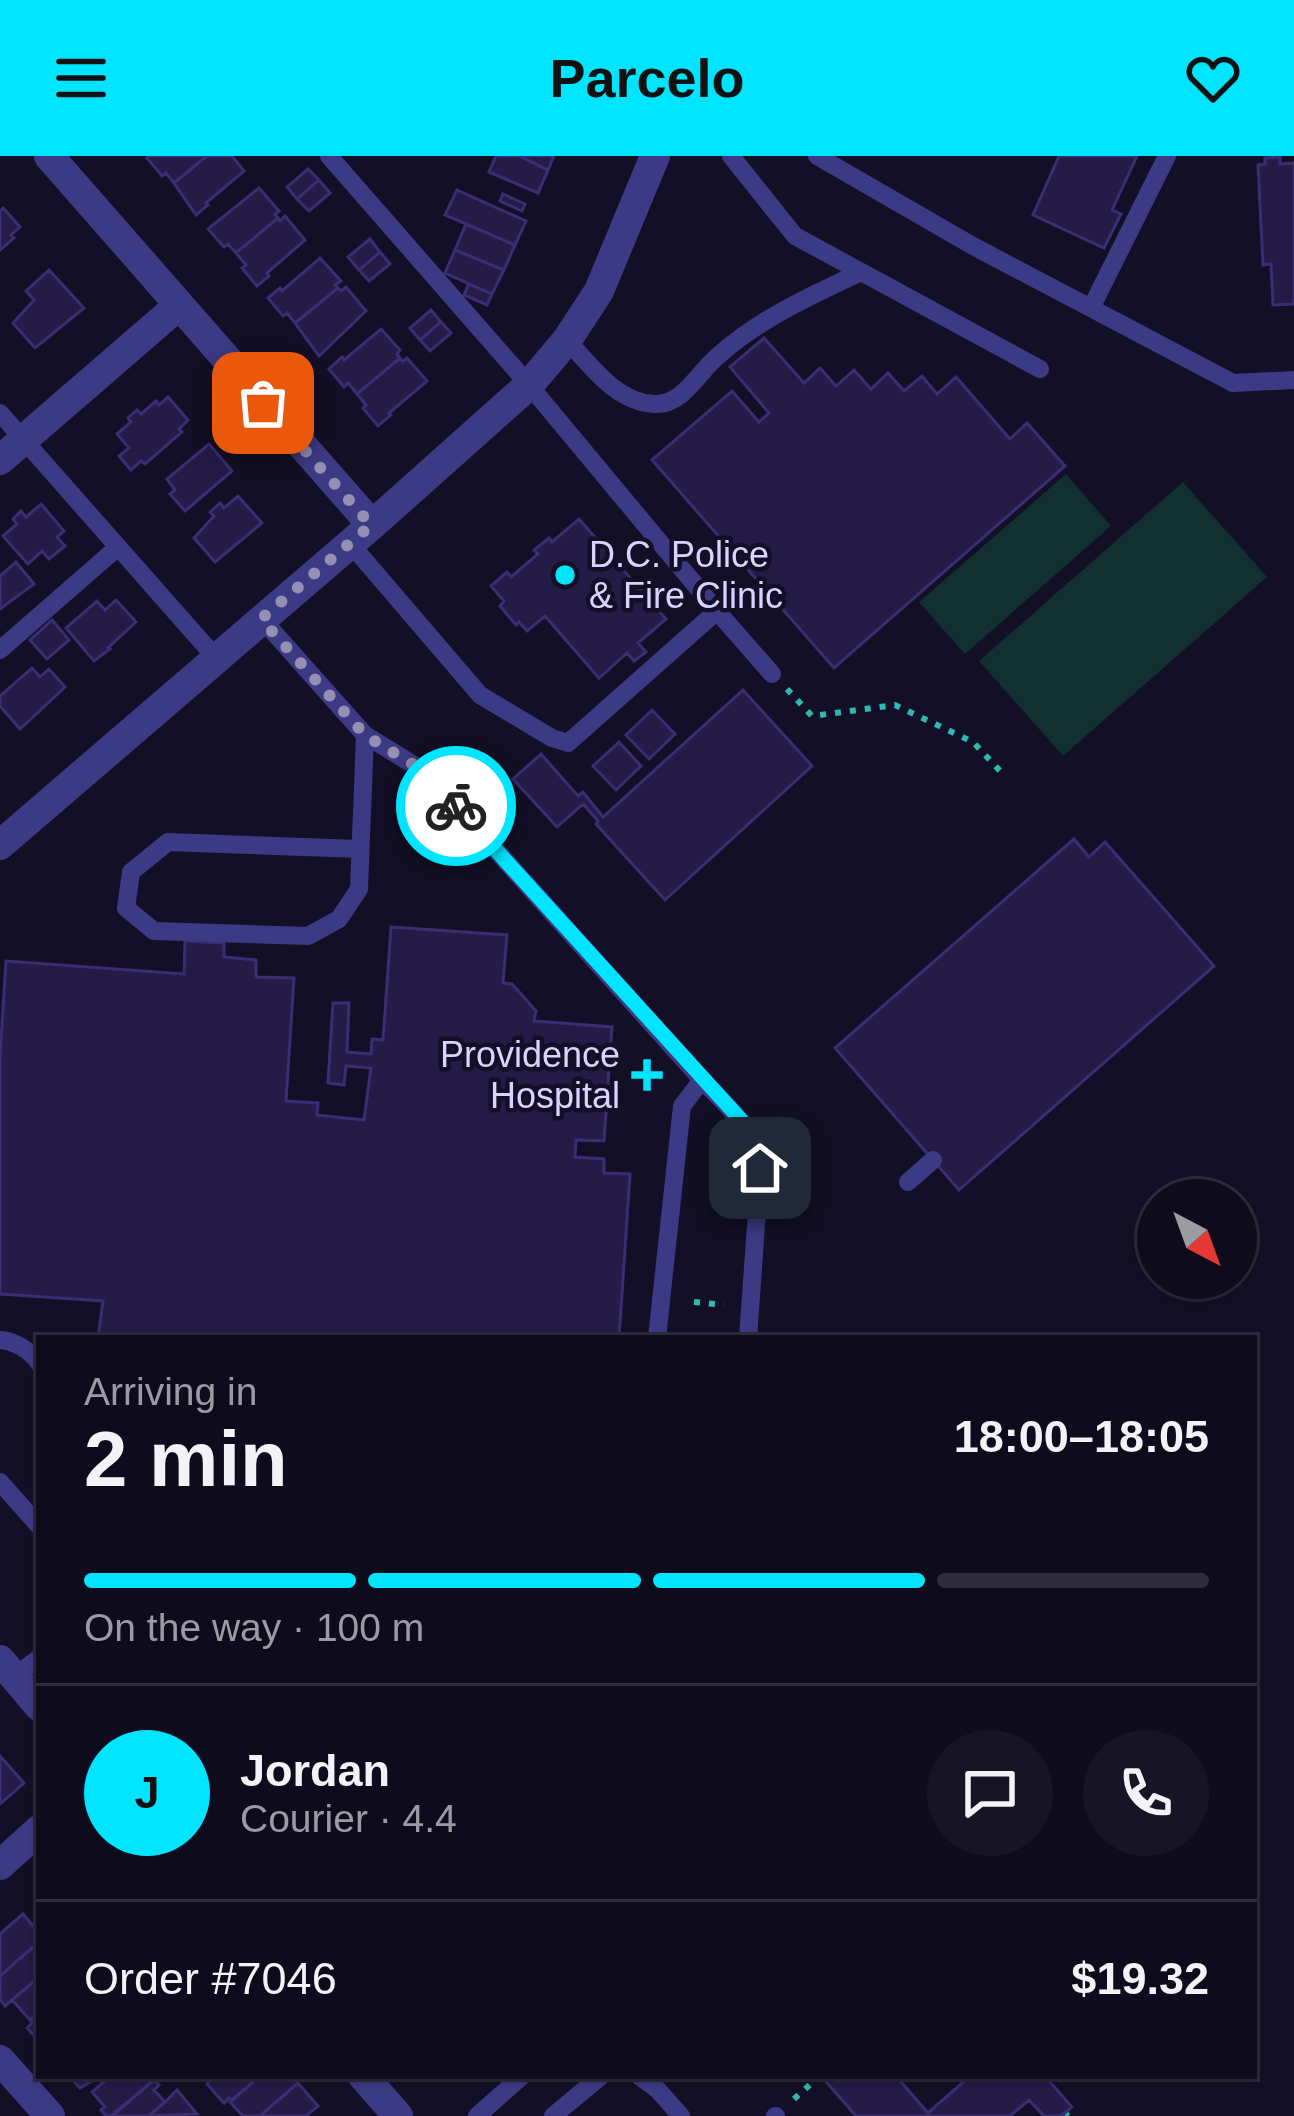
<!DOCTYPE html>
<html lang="en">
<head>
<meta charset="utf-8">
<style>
	:root { --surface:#0e0b1c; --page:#171425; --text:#f1f3f6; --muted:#9b9ba3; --line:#2e2b3b; --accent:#00e5ff }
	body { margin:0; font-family:Helvetica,sans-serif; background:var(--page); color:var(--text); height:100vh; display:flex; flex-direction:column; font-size:45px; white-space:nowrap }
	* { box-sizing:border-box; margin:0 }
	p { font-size:39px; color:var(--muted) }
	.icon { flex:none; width:66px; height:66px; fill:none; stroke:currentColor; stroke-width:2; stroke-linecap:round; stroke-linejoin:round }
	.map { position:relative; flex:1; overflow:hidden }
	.panel { position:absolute; left:36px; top:1179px; width:1221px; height:744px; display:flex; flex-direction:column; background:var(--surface); border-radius:0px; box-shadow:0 3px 9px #0004,0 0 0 3px var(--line) }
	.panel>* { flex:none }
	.needle { width:78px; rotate:139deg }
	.buttons { position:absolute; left:1137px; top:1023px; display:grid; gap:24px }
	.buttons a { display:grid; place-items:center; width:120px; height:120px; border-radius:50%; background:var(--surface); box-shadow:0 3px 9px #0004,0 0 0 3px var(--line); font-size:60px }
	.pin { position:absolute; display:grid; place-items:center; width:102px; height:102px; color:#fff; margin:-51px; border-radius:24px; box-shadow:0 6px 18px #0006 }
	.courier { position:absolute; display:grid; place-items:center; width:120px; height:120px; margin:-60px; border:9px solid #00e5ff; border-radius:50%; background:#fff; color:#222; box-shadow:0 3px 15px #0007 }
	.headline em { font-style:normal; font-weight:700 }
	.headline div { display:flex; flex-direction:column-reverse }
	.headline { display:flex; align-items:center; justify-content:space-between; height:204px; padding:0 48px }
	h1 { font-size:78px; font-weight:700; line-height:90px }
	.bar { display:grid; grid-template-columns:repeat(4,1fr); gap:18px 12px; align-content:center; height:144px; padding:0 48px }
	.bar i { height:15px; border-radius:9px; background:var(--line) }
	.bar .on { background:var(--accent) }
	.bar p { grid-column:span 4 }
	.line { display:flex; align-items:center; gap:30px; padding:0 48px; border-top:3px solid var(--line) }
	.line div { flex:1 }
	.round { display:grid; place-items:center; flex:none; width:126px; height:126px; border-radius:63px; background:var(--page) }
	header { display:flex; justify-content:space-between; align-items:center; height:156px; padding:0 48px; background:var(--accent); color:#111; font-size:54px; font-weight:700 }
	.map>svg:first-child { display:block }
</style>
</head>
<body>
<header><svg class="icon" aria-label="menu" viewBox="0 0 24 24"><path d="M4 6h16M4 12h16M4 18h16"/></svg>Parcelo<svg class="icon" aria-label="heart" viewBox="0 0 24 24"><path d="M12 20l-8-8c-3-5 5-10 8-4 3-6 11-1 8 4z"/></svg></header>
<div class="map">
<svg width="1294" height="1960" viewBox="0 0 1294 1960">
	<rect width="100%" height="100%" fill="#130f26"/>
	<!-- green -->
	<path fill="#12302f" d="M1066,318L1111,370L965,498L919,446Z
		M1183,326L1267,421L1063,600L979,505Z"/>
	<!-- building -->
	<path fill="#241b47" stroke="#3b2d73" stroke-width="3" d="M149,0H207L174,27L166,17L162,20L147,2Z
		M207,0H232L244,15L206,47L208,49L196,59L174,27Z
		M496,0H519L548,14L538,37L489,16Z
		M519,0H554L548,14Z
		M1059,0H1137L1112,54L1121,58L1104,92L1033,59Z
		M1280,1V8L1294,7V148L1273,149L1271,108L1263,109L1258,9L1265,8V2Z
		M308,13L319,24L297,43L287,31Z
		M319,24L330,37L309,55L297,43Z
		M259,32L279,55L275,59L278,62L236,97L228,88L224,91L208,73Z
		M457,34L526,65L515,89L445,59Z
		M503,38L525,48L522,55L500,45Z
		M3,52L20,71L11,79L14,82L0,94V55Z
		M285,60L305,84L267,117L269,120L257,130L242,112L246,109L236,97L278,62L280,65Z
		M466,68L515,89L504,114L455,94Z
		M370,83L380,96L359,114L348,101Z
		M455,94L504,114L492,138L445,117Z
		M380,96L390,108L369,125L359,114Z
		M320,102L341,125L335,129L338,132L295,167L287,157L283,160L268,142L280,132L282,135Z
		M49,114L84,152L35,192L13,167L34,144L26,135Z
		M469,128L492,138L487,149L464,139Z
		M346,131L366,155L319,200L295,167L338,132L341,135Z
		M431,154L441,166L420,184L410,172Z
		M441,166L451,177L430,195L420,184Z
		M381,173L400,194L397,198L400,202L357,238L348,227L344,231L329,213L342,201L344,204Z
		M764,182L804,227L820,212L836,230L854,214L871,233L888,217L904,235L922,220L937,238L956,221L1010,283L1027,267L1065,310L834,512L652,304L732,235L759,266L769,257L730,211Z
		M400,202L403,205L407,202L427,225L389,257L391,259L378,270L363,252L366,249L357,238Z
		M168,241L188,264L179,273L182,276L145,308L141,305L131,314L119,300L129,292L117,278L131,266L128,262L137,254L141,258L156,245L159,249Z
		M209,288L232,315L185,355L170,338L175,334L167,323Z
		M238,340L262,367L215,406L194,382L214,360L210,356L220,347L224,352Z
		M41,348L64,375L57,381L65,390L49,403L42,395L28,408L3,380L17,368L13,363L21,355L26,361Z
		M579,363L666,463L638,487L646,496L634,505L627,497L599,522L545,460L527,475L519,466L516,469L500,450L504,445L491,430L507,416L511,421L538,398L534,394L549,382L552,386Z
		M16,406L34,428L0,453V420Z
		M116,444L136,466L108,492L110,493L94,505L66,472L97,445L105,454Z
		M52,464L69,484L47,503L30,484Z
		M32,512L40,521L49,513L65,531L20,573L0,550V540Z
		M743,534L812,610L665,744L596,668L598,665L583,648L557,671L513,623L541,598L578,640L583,636L603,661Z
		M652,554L675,578L649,603L626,579Z
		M619,586L641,610L616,634L593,610Z
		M1074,683L1089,701L1105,686L1214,810L959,1034L835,892Z
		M391,771L507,779L503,827L512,828L536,855L534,865L612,871L604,985L576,984L575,1001L604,1003V1017L630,1018L619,1182H98L103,1145L0,1138V901L6,805L184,818L185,785L224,787V801L256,804V821L294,822L286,945L318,947L317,959L364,964L371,912L346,910L344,929L328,927L333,847H349L347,896L371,898L372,883L383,884Z
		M0,1600L24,1627L0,1648Z
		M23,1758L39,1777V1786L0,1820V1778Z
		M39,1786V1821L5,1850L0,1843V1820Z
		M39,1821V1857L30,1864L12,1844Z
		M39,1857V1885L27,1872L32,1867L30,1864Z
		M69,1920H100L80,1932Z
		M111,1920H147L154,1924L112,1960H106L101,1954L105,1951L92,1936Z
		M212,1920H260L232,1944L229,1942L224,1947L207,1928Z
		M260,1920H292L298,1927L260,1960H243L230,1946Z
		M821,1920H896L928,1957L970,1920H1056L1050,1926L1072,1951L1061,1960H1044L1029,1944L1010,1960H856Z
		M154,1924L159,1929L154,1934L165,1946L149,1960H111Z
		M298,1927L318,1950L306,1960H260Z
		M177,1934L197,1958L149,1960L165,1946Z"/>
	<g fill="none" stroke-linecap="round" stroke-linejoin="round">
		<!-- path -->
		<path stroke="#2fb8b0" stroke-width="6" stroke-dasharray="6 9" stroke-linecap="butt" d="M787,533L812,560L895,549L973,586L1002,617
			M694,1146L724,1149
			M794,1943L813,1926L812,1922L798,1920
			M1066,1958L1068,1960"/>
		<!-- service -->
		<path stroke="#3d3a85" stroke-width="18" d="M329,0L529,229L717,455L568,587L552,582L480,539L349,386
			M731,0L795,80L1040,213
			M817,0L973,90L1233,227L1294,224
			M1091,152L1167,0
			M567,184C591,210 616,246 654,248C683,250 698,216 718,200C759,163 812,139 861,116
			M0,257L216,502
			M717,455L772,518
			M261,462L365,579L427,617L702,924C731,954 753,969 760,1013L748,1182
			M0,494L118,391
			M360,693L168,686L131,716L126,752L154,775L308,780L339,763L359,733L365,579
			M908,1026L933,1004
			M657,1182L682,950L702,924
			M0,1184C15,1185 31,1195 39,1207
			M0,1326L39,1370
			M14,1521L39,1502
			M639,1920L658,1934L681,1960
			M477,1960L522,1920
			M553,1960L601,1920
			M775,1960H776"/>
		<!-- minor -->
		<path stroke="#3d3a85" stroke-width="30" d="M49,0L372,369
			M0,304L178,150
			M0,689L372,369L529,229L567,184L599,135L655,0
			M0,1504L39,1550
			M0,1709L39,1674
			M0,1904L50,1960
			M363,1920L398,1960"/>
	</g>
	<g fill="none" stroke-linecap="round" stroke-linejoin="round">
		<!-- done -->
		<path stroke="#948fb3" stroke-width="12" stroke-dasharray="0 21.6" d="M263,247L371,369L261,463L365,579L427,617L456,650"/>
		<!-- route -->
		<path stroke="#00e5ff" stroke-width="15" d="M456,650L741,964L756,987L760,1012"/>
	</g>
	<!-- markers -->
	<g fill="#00e5ff" stroke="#130f26" stroke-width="4.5">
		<circle cx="565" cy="419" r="12"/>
		<path d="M641 901h12v12h12v12h-12v12h-12v-12h-12v-12h12z"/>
	</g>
	<g text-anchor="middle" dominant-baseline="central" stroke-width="9" stroke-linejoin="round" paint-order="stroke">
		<!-- poi labels -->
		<g font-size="36" fill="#d9d4ff" stroke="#130f26" text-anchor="start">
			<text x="589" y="398">D.C. Police<tspan x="589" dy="41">&amp; Fire Clinic</tspan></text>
			<text x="620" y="898" text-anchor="end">Providence<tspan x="620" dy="41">Hospital</tspan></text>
		</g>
	</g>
</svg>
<div class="buttons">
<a><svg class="needle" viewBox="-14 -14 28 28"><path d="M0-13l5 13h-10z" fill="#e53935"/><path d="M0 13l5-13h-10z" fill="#9b9ba3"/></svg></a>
</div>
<div class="pin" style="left:263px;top:247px;background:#ea580c"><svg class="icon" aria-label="bag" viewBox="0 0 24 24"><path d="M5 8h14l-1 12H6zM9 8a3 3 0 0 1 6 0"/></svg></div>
<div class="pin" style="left:760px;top:1012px;background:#1f2937"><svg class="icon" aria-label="home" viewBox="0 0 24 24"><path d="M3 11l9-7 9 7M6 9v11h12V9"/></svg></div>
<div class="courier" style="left:456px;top:650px"><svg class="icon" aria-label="bike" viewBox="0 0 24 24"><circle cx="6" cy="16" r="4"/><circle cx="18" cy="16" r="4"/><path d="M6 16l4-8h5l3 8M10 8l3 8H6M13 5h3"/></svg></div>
<section class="panel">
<div class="headline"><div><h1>2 min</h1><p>Arriving in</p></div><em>18:00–18:05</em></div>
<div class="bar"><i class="on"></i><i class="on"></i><i class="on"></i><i></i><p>On the way · 100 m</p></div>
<div class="line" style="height:216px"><b class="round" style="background:var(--accent);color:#111">J</b><div><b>Jordan</b><p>Courier · 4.4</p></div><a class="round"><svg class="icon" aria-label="chat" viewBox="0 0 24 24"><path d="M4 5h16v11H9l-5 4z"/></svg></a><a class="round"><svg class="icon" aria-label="phone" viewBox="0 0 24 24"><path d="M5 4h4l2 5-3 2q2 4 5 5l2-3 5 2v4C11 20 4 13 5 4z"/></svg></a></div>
<div class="line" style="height:156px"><div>Order #7046</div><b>$19.32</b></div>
</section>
</div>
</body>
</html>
